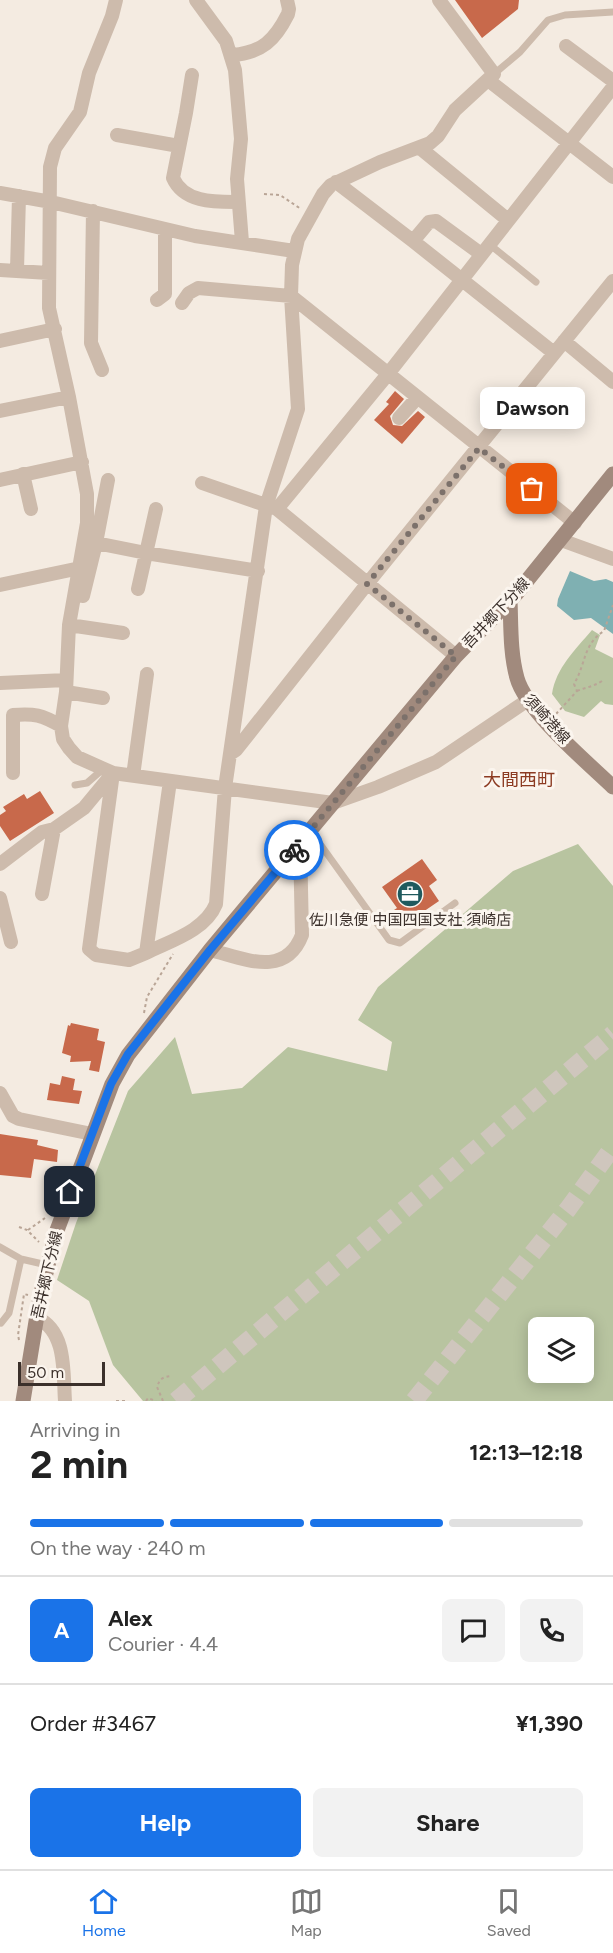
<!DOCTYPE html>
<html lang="en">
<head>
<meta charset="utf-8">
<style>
	:root { --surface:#fff; --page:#f2f2f2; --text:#222; --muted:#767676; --line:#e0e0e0; --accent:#1a73e8 }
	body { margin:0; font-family:Figtree,"Noto Sans JP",sans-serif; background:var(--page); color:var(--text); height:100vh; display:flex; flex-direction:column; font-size:22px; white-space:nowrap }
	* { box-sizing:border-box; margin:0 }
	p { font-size:20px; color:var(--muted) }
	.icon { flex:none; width:33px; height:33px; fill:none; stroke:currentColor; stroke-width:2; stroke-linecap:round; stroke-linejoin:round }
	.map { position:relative; height:1401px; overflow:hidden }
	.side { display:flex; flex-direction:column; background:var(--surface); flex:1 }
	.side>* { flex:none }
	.buttons { position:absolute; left:528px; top:1317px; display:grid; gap:12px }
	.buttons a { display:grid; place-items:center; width:66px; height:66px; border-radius:9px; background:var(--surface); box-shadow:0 3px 15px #0003; font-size:30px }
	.scale { position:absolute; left:18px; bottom:15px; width:87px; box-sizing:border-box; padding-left:6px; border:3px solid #3b302b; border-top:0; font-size:16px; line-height:21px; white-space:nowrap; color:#3b302b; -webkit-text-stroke:4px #fbf5ee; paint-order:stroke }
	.pin { position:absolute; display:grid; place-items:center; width:51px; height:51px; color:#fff; margin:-26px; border-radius:12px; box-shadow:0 3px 9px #0006 }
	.courier { position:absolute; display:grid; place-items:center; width:60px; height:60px; margin:-30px; border:4px solid #1a73e8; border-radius:50%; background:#fff; color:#222; box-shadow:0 2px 8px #0007 }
	.bubble { position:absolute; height:42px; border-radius:9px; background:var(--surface); box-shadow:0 3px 15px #0003; font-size:20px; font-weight:700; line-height:42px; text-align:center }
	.headline em { font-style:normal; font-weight:700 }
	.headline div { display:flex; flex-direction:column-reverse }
	.headline { display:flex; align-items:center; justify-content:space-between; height:102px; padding:0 30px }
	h1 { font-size:39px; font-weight:700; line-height:45px }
	.bar { display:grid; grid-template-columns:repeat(4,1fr); gap:9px 6px; align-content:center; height:72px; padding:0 30px }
	.bar i { height:8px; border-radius:4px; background:var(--line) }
	.bar .on { background:var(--accent) }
	.bar p { grid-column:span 4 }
	.line { display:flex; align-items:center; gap:15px; padding:0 30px; border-top:2px solid var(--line) }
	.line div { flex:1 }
	.round { display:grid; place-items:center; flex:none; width:63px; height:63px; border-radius:9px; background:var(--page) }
	.button { display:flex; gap:12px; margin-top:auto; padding:12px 30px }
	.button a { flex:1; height:69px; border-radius:9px; background:var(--accent); color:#fff; font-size:24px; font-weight:700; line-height:69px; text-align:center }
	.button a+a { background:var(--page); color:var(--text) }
	.tab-bar { display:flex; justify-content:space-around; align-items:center; height:84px; border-top:2px solid var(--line); background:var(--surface); font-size:16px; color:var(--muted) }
	.tab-bar a { display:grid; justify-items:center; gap:3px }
	.tab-bar .on { color:var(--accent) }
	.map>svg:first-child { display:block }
</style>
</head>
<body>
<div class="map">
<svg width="613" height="1401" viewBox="0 0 613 1401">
	<rect width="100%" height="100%" fill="#f4ebe1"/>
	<!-- green -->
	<path fill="#b8c4a0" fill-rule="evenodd" d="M592,630L600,635L595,649L613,658V705L605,704L601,701L584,717L565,711L552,694C556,668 575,650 592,630Z
		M578,844L613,886V1401H143L113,1365L89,1301L57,1280L76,1223L128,1091L175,1037L192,1094L242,1088L288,1047L387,1071L392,1042L358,1020L378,987L513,871ZM538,1328H584V1372H538Z"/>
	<!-- water -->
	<path fill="#7fb0b2" d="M570,571L594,581L606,579L613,582V634L591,618L574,620L557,606L558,599Z"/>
	<!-- building -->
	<path fill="#c8694b" d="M455,0H519L518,9L482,38Z
		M395,391L404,399L390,416L393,425L402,426L418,411L425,417L402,444L374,420L389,404L386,402Z
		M40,791L54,813L10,841L0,826V815L6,811L3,807L24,794L27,799Z
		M422,859L437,880L429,886L439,901L401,927L391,912L397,908L382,887Z
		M71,1023L99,1029L97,1040L105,1042L99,1072L89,1070L91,1061L70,1062L71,1056L62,1053L68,1025L70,1026Z
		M62,1076L75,1079L73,1090L82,1091L79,1104L47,1100L50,1083L60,1085Z
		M0,1134L38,1140L37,1145L58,1150L57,1162L34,1159L31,1178L0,1175Z"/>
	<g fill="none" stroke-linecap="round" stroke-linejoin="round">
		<!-- highway-tunnel -->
		<path stroke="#cfc6bd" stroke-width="18" stroke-dasharray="18 9" stroke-linecap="butt" d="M176,1401L613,1034
			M414,1401L568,1209L613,1147"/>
		<!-- path -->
		<path stroke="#b9a596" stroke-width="2" stroke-dasharray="3 3" stroke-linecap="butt" d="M264,194L280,195L301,209
			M577,691C586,687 593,687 602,681
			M556,714L577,691L574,684C586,664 583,644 604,631L613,605
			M144,1013L147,997L173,954
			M19,1227L27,1230L39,1242
			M28,1230L45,1218
			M19,1340L18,1335L24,1294L28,1295
			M116,1401H128
			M146,1401L148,1398L156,1401
			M163,1401L157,1387C160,1378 163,1377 172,1376"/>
		<!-- lane -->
		<path stroke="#cdbbac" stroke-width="7" d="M494,74L520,52L548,20L565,15L613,12
			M489,244L536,282
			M75,785L87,783L103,769
			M310,830L389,940L400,943L455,903
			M0,1247L21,1259L47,1265
			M1,1323L9,1313L21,1259"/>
		<!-- street -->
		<path stroke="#cdbbac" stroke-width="14" d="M116,0L112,16L89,73L80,112L55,148L50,167L49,308L69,397L87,494V523L69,625L66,692L61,726L63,739L69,748L77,757L113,773L333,803L378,787L436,762L528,700
			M196,0L226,41L235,70L241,139L237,179L242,242
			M566,46L613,81
			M232,55C262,53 275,40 288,14L289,9L287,0
			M192,75L186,113L173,178C184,203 215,202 238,202
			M488,80L613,177
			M117,135L179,146
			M420,148L508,220
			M336,182L413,241L554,353
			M0,193L51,202L195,236L294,251
			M93,211L91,343L102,370
			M413,241L429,222L436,221L481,254
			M0,270L49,273
			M17,270L19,196
			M157,300L165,294V230
			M182,303L189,293L198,288L291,296L575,523
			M0,341L55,329
			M564,341L613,382
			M0,411L69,397
			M399,418L417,398
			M23,474L31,509
			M0,480L82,462
			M202,483L277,509L456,656
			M277,509L388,374L613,87
			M561,540L613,559
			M96,543L146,553L258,571
			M0,585L80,568
			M138,589L156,509
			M83,596L96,543L108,480
			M69,625L123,633
			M0,683L66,680
			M66,692L103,698
			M230,754L236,750L367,584L613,281
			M13,773V715C34,713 42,715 61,726
			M113,773L89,949L96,955L129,960L146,953L170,781
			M133,776L147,674
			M0,864L42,832L54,829L84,808L113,773
			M42,894L54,829
			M0,898L11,942
			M210,950C243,958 285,979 302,935L300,842
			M146,953C170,941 205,931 216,904L225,788L266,506L298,409L291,296L292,265L298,239L323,194L331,185L380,162L430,143L438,136L455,110L494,74L439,0
			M0,1093L13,1116L19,1119L92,1134
			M37,1318C67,1331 63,1373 65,1401"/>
		<!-- secondary -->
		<path stroke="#a18a7d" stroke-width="15" d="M510,600C511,625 510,653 517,678C526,711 587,762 613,787
			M23,1401L40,1297L56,1233L112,1084L128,1055L210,950L456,656L517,593L613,474"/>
	</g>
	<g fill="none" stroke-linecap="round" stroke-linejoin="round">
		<!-- done -->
		<path stroke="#7c716b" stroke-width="6" stroke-dasharray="0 10.8" d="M294,850L456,656L367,584L479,448L532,489"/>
		<!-- route -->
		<path stroke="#1a73e8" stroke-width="8" d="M70,1192L111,1084L128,1054L210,950L294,850"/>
	</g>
	<!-- icons -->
	<defs>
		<symbol id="office-disc" viewBox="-11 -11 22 22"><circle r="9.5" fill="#1f5a5e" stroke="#fbf5ee"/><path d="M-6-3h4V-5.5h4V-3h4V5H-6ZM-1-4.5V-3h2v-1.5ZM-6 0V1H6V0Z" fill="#fff"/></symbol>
	</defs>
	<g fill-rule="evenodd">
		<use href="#office-disc" x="395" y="879" width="30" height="30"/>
	</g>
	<g text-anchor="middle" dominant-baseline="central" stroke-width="6" stroke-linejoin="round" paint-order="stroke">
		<!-- street labels -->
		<g font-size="15" fill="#3b302b" stroke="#fbf5ee">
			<text transform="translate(496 613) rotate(-47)">吾井郷下分線</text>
			<text transform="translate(547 719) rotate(48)">須崎港線</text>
			<text transform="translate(47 1275) rotate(-77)">吾井郷下分線</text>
		</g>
		<!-- poi labels -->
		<g font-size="15" fill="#3b302b" stroke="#fbf5ee">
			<text x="410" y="920">佐川急便 中国四国支社 須崎店</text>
		</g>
		<!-- quarter labels -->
		<g font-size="18" fill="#8c3b22" stroke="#fbf5ee">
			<text x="519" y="780">大間西町</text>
		</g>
	</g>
</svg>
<div class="buttons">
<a><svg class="icon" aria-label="layers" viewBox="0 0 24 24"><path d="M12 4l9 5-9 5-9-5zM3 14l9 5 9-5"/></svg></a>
</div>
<div class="scale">50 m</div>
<div class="pin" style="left:532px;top:489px;background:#ea580c"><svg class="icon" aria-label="bag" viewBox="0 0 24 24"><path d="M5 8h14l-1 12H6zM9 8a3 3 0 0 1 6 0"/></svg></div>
<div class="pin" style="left:70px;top:1192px;background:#1f2937"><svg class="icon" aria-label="home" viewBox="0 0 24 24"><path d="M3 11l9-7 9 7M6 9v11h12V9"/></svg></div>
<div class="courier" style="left:294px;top:850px"><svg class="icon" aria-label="bike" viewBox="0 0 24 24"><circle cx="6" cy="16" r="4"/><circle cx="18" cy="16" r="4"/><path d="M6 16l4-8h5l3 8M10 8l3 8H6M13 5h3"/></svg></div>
<div class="bubble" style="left:480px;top:387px;width:105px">Dawson</div>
</div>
<section class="side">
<div class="headline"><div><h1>2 min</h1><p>Arriving in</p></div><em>12:13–12:18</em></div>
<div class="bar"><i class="on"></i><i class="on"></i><i class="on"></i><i></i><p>On the way · 240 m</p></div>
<div class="line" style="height:108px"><b class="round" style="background:var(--accent);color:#fff">A</b><div><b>Alex</b><p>Courier · 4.4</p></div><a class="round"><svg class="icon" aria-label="chat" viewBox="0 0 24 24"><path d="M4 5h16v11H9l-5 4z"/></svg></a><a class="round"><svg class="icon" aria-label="phone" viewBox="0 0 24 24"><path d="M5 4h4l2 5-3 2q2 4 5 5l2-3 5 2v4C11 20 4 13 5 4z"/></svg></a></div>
<div class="line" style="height:78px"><div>Order #3467</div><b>¥1,390</b></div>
<div class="button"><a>Help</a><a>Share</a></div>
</section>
<nav class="tab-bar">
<a class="on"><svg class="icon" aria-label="home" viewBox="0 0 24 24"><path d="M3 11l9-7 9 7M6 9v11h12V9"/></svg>Home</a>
<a><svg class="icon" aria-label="map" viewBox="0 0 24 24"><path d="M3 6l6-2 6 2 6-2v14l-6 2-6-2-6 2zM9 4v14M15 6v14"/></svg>Map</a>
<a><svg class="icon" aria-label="saved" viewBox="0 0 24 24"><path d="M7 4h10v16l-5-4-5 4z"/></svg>Saved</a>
</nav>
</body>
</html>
